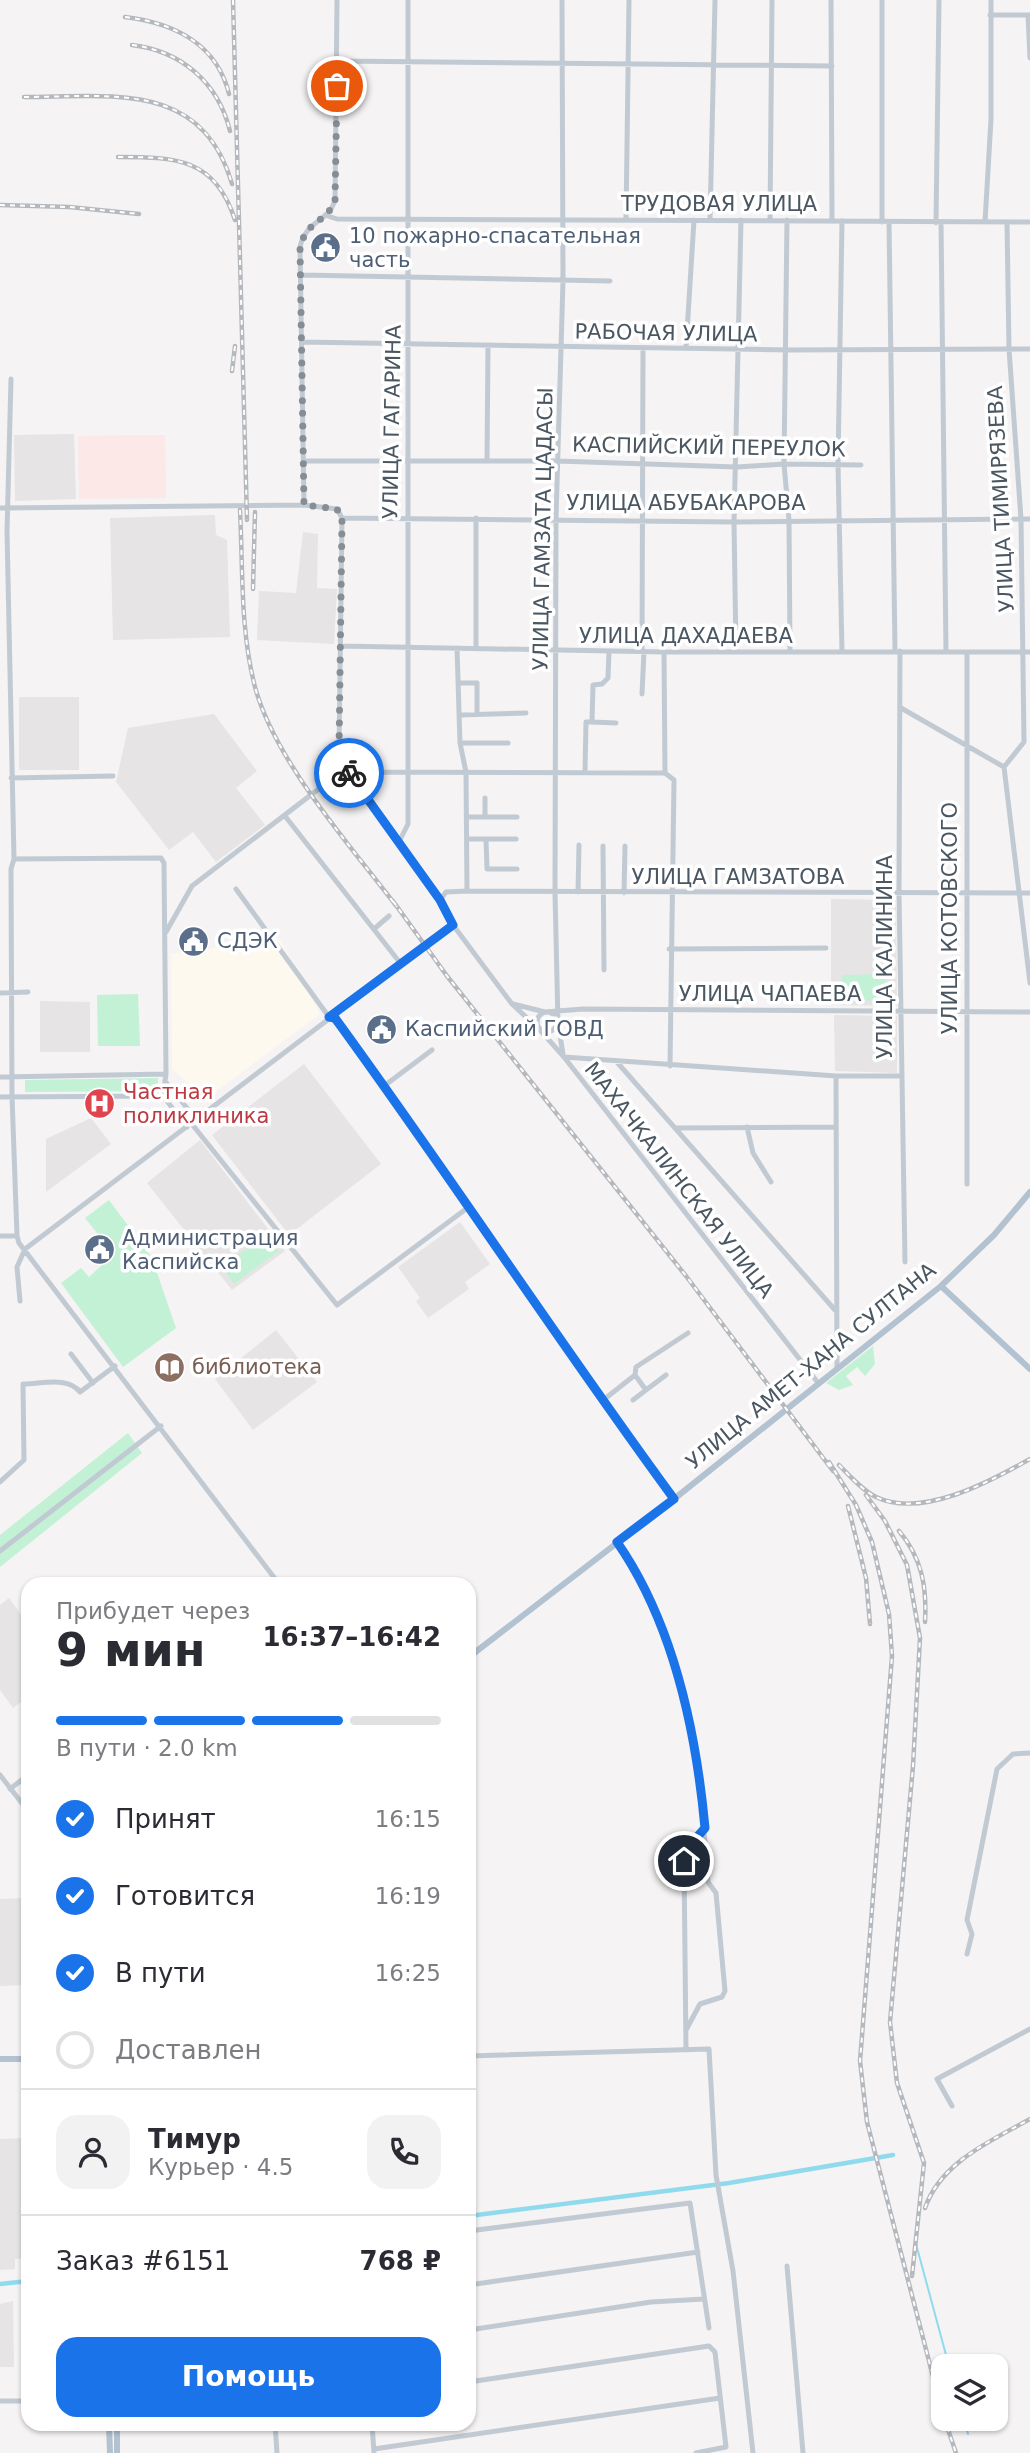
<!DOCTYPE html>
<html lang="ru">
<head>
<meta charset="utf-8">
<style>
	:root { --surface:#fff; --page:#f2f2f3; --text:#2b2b33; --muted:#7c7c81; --line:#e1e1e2; --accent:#1a73e8 }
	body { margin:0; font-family:"DejaVu Sans",sans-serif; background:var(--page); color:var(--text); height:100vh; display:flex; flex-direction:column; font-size:26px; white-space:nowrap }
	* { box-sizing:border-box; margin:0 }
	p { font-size:23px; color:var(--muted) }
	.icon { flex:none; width:38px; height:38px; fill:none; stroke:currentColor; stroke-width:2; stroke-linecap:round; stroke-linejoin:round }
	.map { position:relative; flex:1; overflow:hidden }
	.side { position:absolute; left:21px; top:1577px; width:455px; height:854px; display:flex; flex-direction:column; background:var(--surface); border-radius:21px; box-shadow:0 2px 5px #0004 }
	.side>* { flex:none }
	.controls { position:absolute; left:931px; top:2354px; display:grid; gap:14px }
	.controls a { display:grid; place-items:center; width:77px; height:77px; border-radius:14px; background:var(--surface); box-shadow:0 2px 5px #0004; font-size:35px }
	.pin { position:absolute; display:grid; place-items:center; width:60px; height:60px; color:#fff; margin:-30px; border:4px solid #fff; border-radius:50%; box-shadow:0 2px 7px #0007 }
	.courier { position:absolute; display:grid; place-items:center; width:70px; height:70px; margin:-35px; border:5px solid #1a73e8; border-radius:50%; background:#fff; color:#222; box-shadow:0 2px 9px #0007 }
	.headline em { font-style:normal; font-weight:700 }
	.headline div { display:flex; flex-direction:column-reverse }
	.headline { display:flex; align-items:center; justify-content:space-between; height:119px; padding:0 35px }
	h1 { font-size:46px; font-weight:700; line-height:52px }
	.bar { display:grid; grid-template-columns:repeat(4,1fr); gap:10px 7px; align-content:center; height:84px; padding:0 35px }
	.bar i { height:9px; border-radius:5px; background:var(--line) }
	.bar .active { background:var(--accent) }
	.bar p { grid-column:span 4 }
	.line { display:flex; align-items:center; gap:18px; padding:0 35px; border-top:2px solid var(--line) }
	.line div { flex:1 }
	.round { display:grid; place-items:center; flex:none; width:74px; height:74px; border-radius:21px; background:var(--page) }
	ol { padding:0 35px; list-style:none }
	li { display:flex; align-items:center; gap:21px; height:77px }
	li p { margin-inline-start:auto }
	li .icon { padding:7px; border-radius:50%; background:var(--accent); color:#fff; stroke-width:4 }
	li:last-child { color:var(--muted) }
	li i { width:38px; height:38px; border:4px solid var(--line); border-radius:50% }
	.primary-button { display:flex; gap:14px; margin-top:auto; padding:14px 35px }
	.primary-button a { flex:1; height:80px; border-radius:21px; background:var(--accent); color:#fff; font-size:28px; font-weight:700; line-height:80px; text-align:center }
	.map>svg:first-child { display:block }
</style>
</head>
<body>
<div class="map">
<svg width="1030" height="2453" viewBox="0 0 1030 2453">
	<rect width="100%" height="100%" fill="#f5f3f3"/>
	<!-- commercial -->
	<path fill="#fdf9ef" d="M279,938L320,1014L206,1099L172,1069L171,954Z"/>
	<!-- education -->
	<path fill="#e6e4e5" d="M74,434L76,499L15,501L14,435Z
		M215,515L216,535L227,540L230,637L113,640L110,518Z
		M303,532L318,534L317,588L337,589L334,644L257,640L259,591L296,593Z
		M19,697H79V770H19Z
		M214,714L257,771L236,788L265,825L216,862L193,832L169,850L116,782L128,728Z
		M831,899L896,900L897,1006L831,1005Z
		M40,1001L90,1002V1052H40Z
		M834,1015L897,1016V1073L835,1071Z
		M304,1064L381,1164L289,1235L212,1135Z
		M91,1118L111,1144L46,1192V1139Z
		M200,1140L285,1251L232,1290L147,1183Z
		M460,1222L490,1264L465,1282L469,1289L428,1318L416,1301L420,1298L398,1267Z
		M276,1330L317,1382L253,1430L215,1379Z
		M9,1598L28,1624V1697L13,1708L0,1690V1605Z
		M28,1898V1985L0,1986V1899Z
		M28,2138V2258L15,2259V2269L0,2270V2139Z
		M13,2301L14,2367H0V2304Z"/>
	<!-- medical -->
	<path fill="#fce8e6" d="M165,435L166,498L79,499L78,436Z"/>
	<!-- green -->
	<path fill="#c3f1d5" d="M886,974L887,1000L842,1001V975Z
		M138,994L140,1046H98L97,995Z
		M158,1078V1091L25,1092V1080Z
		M109,1200L152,1258L176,1328L123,1367L61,1283L81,1268L89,1277L114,1254L85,1218Z
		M267,1234L279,1251L234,1284L222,1267Z
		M873,1346L875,1364L865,1376L857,1367L846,1376L853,1385L839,1390L826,1383Z
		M128,1433L142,1453L0,1567V1535Z"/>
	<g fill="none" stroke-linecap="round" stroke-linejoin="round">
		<!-- stream -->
		<path stroke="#90daee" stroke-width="2" d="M916,2244L949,2366
			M964,2418L968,2434"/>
		<!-- canal -->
		<path stroke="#90daee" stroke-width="4.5" d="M469,2216L729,2183L893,2155
			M0,2284L28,2281"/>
		<!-- minor -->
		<path stroke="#c1cad2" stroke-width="5" d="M562,0L563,281L556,518L555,893L558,1023L563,1054
			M831,0L832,221
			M882,0V222
			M990,15H1030
			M1028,15L1030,58
			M337,61L832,66
			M325,215L337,219L1030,222
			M626,219L629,0
			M710,220L715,0
			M770,220L772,0
			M787,220L784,464L789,520L790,652
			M842,221L838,464L842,652
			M889,222L895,651
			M941,222L946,652
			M985,222L991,119V0
			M936,223L939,0
			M301,275L610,281
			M302,342L788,350L1030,349
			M686,348L694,220
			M11,379L7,531L14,859L11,869L12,1096L17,1236L19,1243L279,1584
			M305,461H557L737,467L784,464L861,465
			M487,461L488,345
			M304,505L300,247C306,220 327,223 335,201L337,0
			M0,508L304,505L337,509L342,518L339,751L346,768L440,900L453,925L512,1004L540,1030L564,1057L819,1384
			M342,518L734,522L1030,519
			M476,518V648
			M341,646L664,652H1030
			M457,648L460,743L466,772L467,891
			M642,651L643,348
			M900,651L899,893L905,1262
			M664,652L665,773L674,780L670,1066
			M736,652L734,522L741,220
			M967,652V1184
			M458,683H477V714
			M642,694L644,651
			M901,708L1004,767L1030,983
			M459,715L526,713
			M592,722L616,723
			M460,743H508
			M1004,767L1024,742L1021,519L1009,349L1007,222
			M349,772L665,773
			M585,772L586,722H592L593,685L602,684L608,678L609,651
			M11,778L113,776
			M285,816L401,964
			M467,817H517
			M485,817V798
			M467,839H516
			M486,839L487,869H517
			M399,842L408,824V0
			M603,846L604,970
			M14,859L161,858L164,863L166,1074L163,1096L187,1127
			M236,889L329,1017L340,1025L674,1499
			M578,892L579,845
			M624,893L625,846
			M440,900L446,892L467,891L1030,893
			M374,929L389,916
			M166,932L192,886L346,768
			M669,949L826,948
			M0,993L28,992
			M513,1004L545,1012L583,1009L1030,1012
			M537 1022a10 10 0 1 1 20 0a10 10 0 1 1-20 0Z
			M564,1057L836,1076H902
			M616,1061L835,1310
			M836,1076L837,1368
			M0,1077L166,1074
			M165,1081L196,1119
			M384,1086L432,1050
			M0,1097L163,1096
			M191,1123L337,1305L470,1206
			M747,1127L753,1153L771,1182
			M675,1128L836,1127
			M0,1236H17
			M20,1301L17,1267L25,1249L453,925
			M71,1354L93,1383
			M635,1375L636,1367L688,1333
			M646,1390L666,1375
			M602,1401L635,1375L646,1390L633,1400
			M0,1482L24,1460L23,1384C42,1384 68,1376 80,1392L115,1366
			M616,1542C686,1641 700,1765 708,1882L716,1893L725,1991L722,1997L700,2004L686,2030
			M0,1551L161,1426
			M0,1775L28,1811
			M10,1789L28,1775
			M967,1954L972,1934L967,1920L997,1769L1013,1754L1030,1753
			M686,2050L684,1861L690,1845L705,1828
			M469,2056L709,2049L716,2175L733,2271L753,2453
			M952,2106L937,2079L1030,2029
			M469,2231L690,2203L709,2328
			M787,2266L803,2453
			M469,2285L698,2252
			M469,2330L651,2302L704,2299
			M469,2382L709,2346L715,2352L726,2447L696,2453
			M0,2401H28
			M275,2424L277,2453
			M372,2424L374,2453
			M374,2449L720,2398"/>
		<!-- major -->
		<path stroke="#b3c2d1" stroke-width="6" d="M941,1286L1030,1369
			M469,1657L674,1499L941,1286L994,1235L1030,1192
			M0,2059H28
			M109,2424L110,2453
			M117,2424V2453"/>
		<defs>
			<path id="rail" d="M233,0L247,520
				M125,17C174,23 217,44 229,94
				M132,45C181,51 218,82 230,131
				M24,97C111,97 202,80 232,184
				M118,157C176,157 215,158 235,220
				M0,205L69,207L139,214
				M232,371L235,346
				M240,510C243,568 240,630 255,687C275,761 350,845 397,907
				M253,589L255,512
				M393,901L447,976L686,1276L833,1471
				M829,1462L856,1505L872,1542L889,1614L892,1656L860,2061L867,2122L943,2415
				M839,1465C850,1476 862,1490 876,1497C922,1519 991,1481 1030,1459
				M866,1495L885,1521L907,1565L920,1638L913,1766L890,2022L897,2083L924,2163L912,2276
				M848,1506L866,1578L870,1624
				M899,1531C922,1558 927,1587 925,1622
				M925,2208C941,2162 991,2141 1030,2119
				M944,2418L956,2453"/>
		</defs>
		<!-- rail casing -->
		<use href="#rail" stroke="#b5b8bd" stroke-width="4.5"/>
		<!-- rail -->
		<use href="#rail" stroke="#fff" stroke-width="2" stroke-dasharray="5" stroke-linecap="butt"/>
	</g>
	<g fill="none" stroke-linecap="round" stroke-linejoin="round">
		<!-- done -->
		<path stroke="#868d94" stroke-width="7" stroke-dasharray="0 12.6" d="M337,86L335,201C326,223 307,220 300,247L304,505L337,509L342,518L339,751L349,773"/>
		<!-- route -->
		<path stroke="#1a73e8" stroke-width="9" d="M349,773L440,900L453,925L329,1017L335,1018C451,1177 558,1341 674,1499L617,1542C674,1624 696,1730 705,1828L690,1845L684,1861"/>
	</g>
	<!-- icons -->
	<defs>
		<symbol id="civic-disc" viewBox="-11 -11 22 22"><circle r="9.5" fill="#5c6f8a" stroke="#fff"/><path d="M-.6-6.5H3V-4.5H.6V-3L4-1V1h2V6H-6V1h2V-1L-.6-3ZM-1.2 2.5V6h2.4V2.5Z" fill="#fff"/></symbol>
		<symbol id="hospital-disc" viewBox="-11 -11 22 22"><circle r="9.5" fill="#e0444e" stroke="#fff"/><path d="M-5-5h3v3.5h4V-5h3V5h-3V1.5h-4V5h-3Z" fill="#fff"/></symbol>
		<symbol id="library-disc" viewBox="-11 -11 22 22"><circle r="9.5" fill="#8d6e63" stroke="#fff"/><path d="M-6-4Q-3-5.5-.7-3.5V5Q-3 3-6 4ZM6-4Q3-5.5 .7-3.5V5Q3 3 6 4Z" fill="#fff"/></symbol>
	</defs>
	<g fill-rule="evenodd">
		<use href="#civic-disc" x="308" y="230" width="35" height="35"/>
		<use href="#civic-disc" x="176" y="924" width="35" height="35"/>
		<use href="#civic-disc" x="364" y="1012" width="35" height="35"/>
		<use href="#hospital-disc" x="82" y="1086" width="35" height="35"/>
		<use href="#civic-disc" x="82" y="1232" width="35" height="35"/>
		<use href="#library-disc" x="152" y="1350" width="35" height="35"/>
	</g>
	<g text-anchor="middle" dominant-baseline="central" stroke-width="7" stroke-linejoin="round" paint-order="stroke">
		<!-- street labels -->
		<g font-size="21" fill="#4a5661" stroke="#fff">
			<text x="719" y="204">ТРУДОВАЯ УЛИЦА</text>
			<text transform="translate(666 333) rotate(1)">РАБОЧАЯ УЛИЦА</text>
			<text transform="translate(392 422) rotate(-89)">УЛИЦА ГАГАРИНА</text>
			<text transform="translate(709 447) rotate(1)">КАСПИЙСКИЙ ПЕРЕУЛОК</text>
			<text transform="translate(1001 499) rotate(-93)">УЛИЦА ТИМИРЯЗЕВА</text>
			<text x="686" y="503">УЛИЦА АБУБАКАРОВА</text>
			<text transform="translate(543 529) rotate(-89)">УЛИЦА ГАМЗАТА ЦАДАСЫ</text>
			<text x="686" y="636">УЛИЦА ДАХАДАЕВА</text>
			<text x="738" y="877">УЛИЦА ГАМЗАТОВА</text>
			<text transform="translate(950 918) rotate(-90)">УЛИЦА КОТОВСКОГО</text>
			<text transform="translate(885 957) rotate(-90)">УЛИЦА КАЛИНИНА</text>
			<text x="770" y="994">УЛИЦА ЧАПАЕВА</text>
			<text transform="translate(679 1180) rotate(52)">МАХАЧКАЛИНСКАЯ УЛИЦА</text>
			<text transform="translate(811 1366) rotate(-39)">УЛИЦА АМЕТ-ХАНА СУЛТАНА</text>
		</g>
		<!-- service labels -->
		<g font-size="21" fill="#4e5e75" stroke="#fff" text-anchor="start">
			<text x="349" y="236">10 пожарно-спасательная<tspan x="349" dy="24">часть</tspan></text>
			<text x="217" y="941">СДЭК</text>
			<text x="405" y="1029">Каспийский ГОВД</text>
			<text x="122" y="1238">Администрация<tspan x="122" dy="24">Каспийска</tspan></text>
		</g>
		<!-- health labels -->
		<g font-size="21" fill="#be3a42" stroke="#fff" text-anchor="start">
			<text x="123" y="1092">Частная<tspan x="123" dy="24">поликлиника</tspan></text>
		</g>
		<!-- education labels -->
		<g font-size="21" fill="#785e54" stroke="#fff" text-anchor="start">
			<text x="192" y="1367">библиотека</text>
		</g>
	</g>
</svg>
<div class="controls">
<a><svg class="icon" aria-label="layers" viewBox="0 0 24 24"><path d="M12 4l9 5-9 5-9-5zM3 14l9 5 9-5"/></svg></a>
</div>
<div class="pin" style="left:337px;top:86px;background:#ea580c"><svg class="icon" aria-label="bag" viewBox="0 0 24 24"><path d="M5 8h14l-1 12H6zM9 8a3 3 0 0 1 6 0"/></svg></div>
<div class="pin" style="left:684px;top:1861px;background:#1f2937"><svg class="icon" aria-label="home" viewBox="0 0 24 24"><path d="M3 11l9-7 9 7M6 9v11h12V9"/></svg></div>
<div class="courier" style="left:349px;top:773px"><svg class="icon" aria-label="bike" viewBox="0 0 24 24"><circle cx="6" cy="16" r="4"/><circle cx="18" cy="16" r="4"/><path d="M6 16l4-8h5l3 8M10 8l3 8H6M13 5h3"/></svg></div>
<section class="side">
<div class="headline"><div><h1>9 мин</h1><p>Прибудет через</p></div><em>16:37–16:42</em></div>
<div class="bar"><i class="active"></i><i class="active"></i><i class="active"></i><i></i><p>В пути · 2.0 km</p></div>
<ol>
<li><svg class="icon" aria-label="check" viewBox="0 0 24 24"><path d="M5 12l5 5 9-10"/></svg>Принят<p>16:15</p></li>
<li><svg class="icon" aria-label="check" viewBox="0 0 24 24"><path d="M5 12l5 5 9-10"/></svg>Готовится<p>16:19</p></li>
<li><svg class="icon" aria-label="check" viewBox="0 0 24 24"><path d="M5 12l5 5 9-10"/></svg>В пути<p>16:25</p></li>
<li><i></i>Доставлен</li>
</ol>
<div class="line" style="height:126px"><a class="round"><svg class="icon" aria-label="person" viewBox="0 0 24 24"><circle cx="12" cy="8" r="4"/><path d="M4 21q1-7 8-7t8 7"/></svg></a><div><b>Тимур</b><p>Курьер · 4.5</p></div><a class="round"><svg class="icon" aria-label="phone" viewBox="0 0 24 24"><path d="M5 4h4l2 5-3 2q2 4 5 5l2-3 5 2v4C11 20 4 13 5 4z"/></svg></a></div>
<div class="line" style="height:91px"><div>Заказ #6151</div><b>768 ₽</b></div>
<div class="primary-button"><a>Помощь</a></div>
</section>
</div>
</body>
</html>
